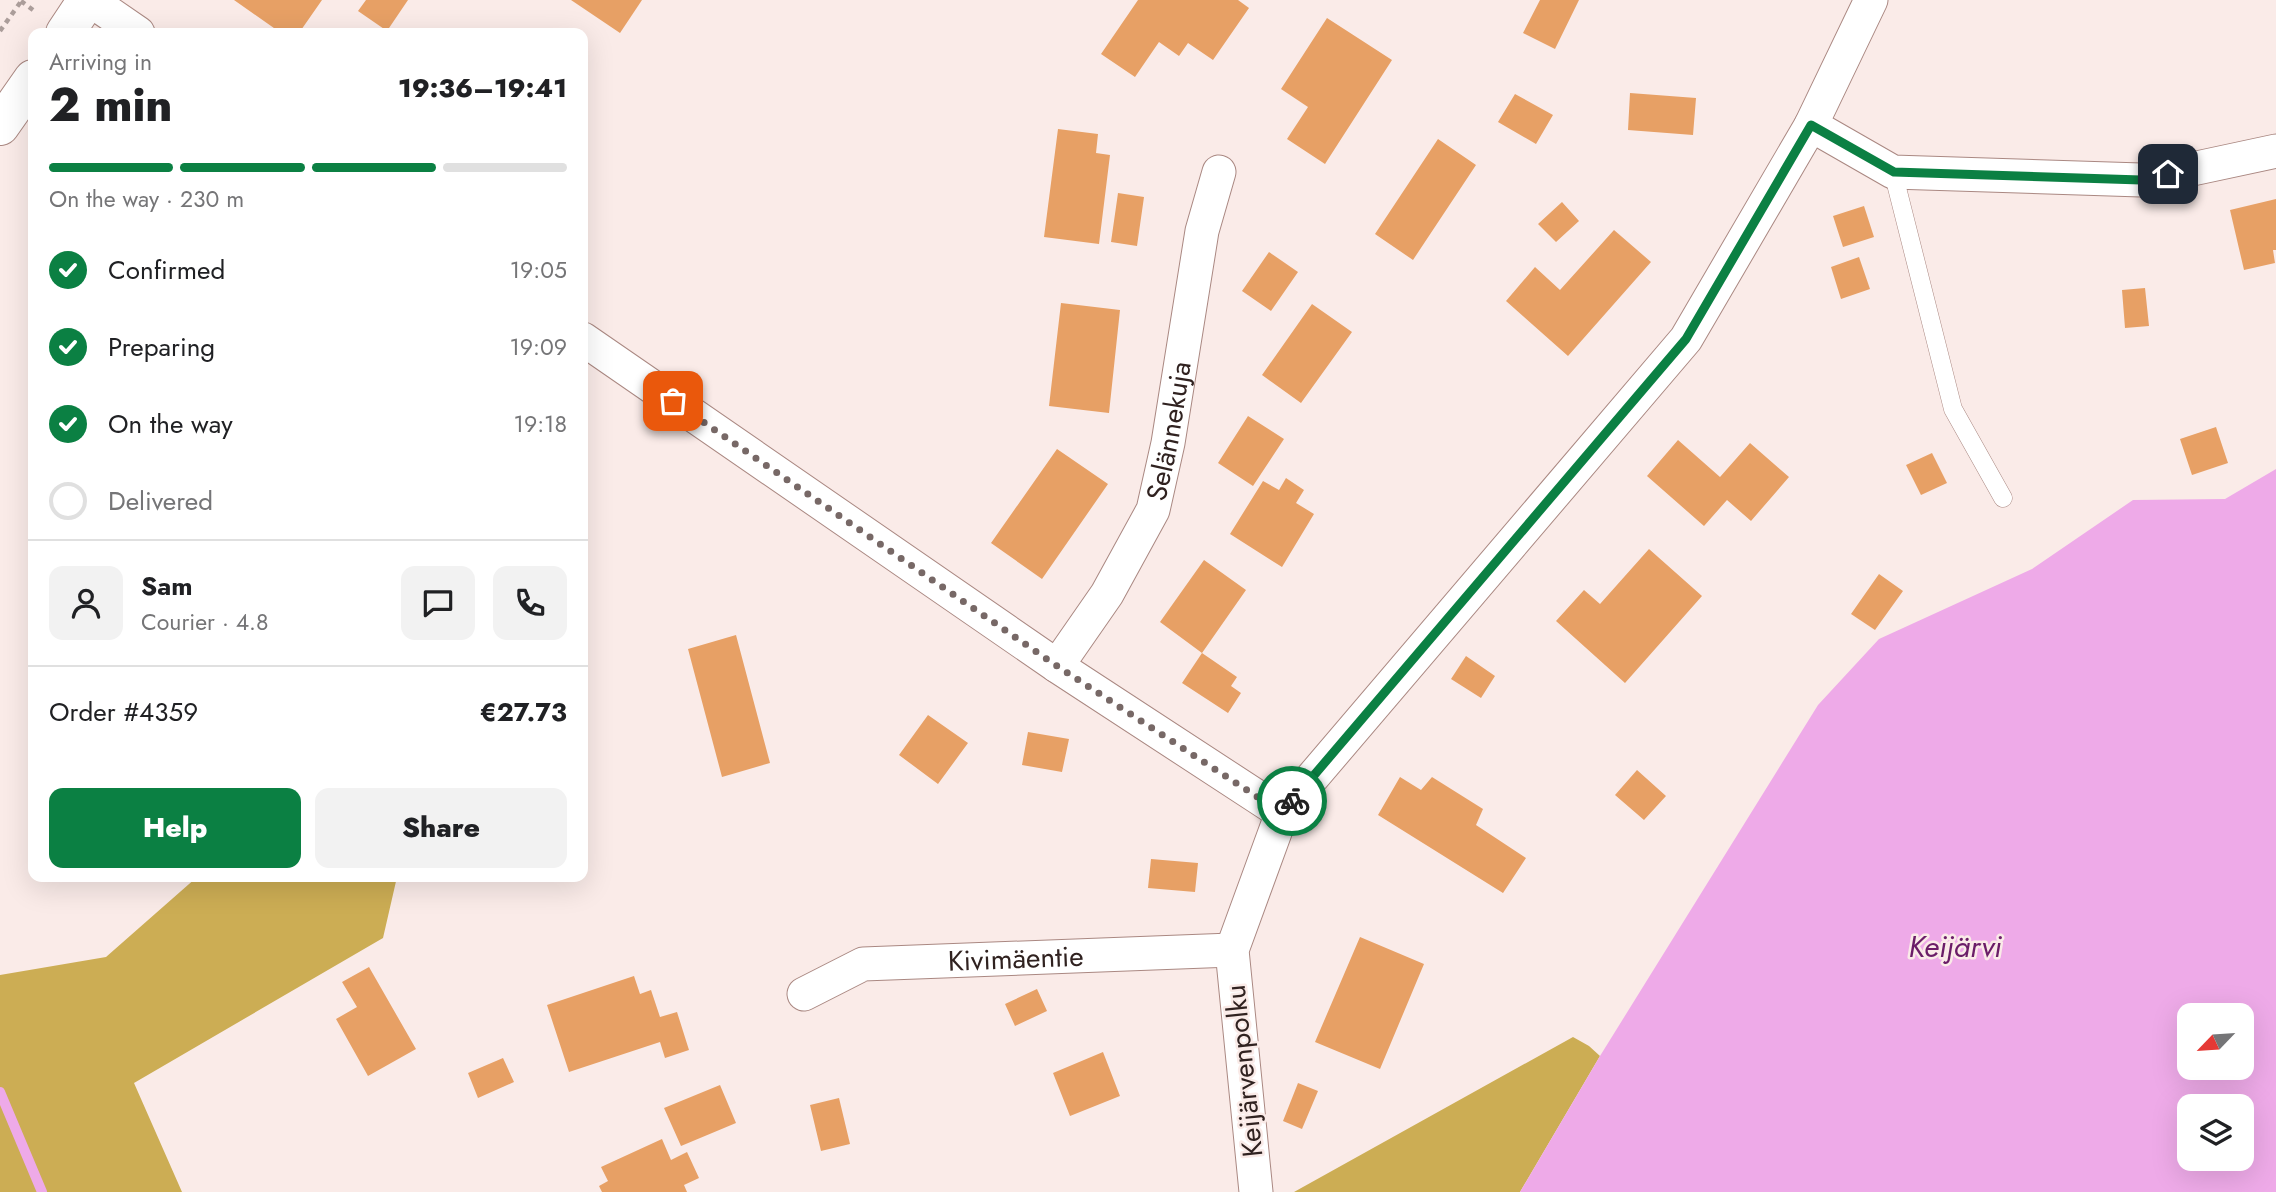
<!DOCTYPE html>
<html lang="en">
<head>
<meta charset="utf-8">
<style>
	:root { --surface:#fff; --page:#f2f2f2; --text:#202124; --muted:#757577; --line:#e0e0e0; --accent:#0b8043 }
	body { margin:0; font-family:Jost,sans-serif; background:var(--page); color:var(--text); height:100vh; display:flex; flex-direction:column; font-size:26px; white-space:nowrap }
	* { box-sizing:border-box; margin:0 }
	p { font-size:23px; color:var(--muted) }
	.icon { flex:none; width:38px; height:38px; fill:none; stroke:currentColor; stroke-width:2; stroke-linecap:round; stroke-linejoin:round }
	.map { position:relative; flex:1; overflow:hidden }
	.sheet { position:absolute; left:28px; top:28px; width:560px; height:854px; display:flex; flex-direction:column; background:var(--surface); border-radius:14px; box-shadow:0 7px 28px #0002 }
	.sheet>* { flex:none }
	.needle { width:46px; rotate:245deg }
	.fabs { position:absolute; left:2177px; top:1003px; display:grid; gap:14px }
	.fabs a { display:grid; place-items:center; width:77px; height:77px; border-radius:14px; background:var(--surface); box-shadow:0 7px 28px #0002; font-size:35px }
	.pin { position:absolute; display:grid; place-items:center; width:60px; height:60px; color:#fff; margin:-30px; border-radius:14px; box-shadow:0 4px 10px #0006 }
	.courier { position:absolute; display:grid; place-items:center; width:70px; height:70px; margin:-35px; border:5px solid #0b8043; border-radius:50%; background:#fff; color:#222; box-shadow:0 2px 9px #0007 }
	.headline em { font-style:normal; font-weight:800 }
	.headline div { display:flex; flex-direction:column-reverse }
	.headline { display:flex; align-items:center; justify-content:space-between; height:119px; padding:0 21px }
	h1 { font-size:46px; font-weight:800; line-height:52px }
	.bar { display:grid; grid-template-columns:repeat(4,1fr); gap:10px 7px; align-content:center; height:84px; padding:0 21px }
	.bar i { height:9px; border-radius:5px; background:var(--line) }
	.bar .selected { background:var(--accent) }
	.bar p { grid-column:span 4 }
	.line { display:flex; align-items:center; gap:18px; padding:0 21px; border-top:2px solid var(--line) }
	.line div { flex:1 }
	.round { display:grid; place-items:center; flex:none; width:74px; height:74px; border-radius:14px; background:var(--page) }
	ol { padding:0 21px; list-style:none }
	li { display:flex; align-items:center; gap:21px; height:77px }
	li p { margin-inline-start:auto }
	li .icon { padding:7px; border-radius:50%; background:var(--accent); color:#fff; stroke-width:4 }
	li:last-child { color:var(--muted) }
	li i { width:38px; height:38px; border:4px solid var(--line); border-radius:50% }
	.action { display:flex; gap:14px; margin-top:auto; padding:14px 21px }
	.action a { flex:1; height:80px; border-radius:14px; background:var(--accent); color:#fff; font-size:28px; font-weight:800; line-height:80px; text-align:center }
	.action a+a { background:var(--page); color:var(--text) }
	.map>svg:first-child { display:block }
</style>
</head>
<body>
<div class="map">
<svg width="2276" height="1192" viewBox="0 0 2276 1192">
	<rect width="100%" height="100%" fill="#faebe8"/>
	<!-- forest -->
	<path fill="#ccad54" d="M197,877H397L383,938L134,1083L182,1192H0V975L106,957Z
		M1573,1037L1589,1046L1600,1056L1520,1192H1294Z"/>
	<!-- water -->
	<path fill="#eeaae8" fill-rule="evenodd" d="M2276,469V1192H1520L1600,1056L1818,705L1879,639L2032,569L2133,500L2225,499ZM2189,1015H2242V1068H2189ZM2189,1106H2242V1158H2189Z"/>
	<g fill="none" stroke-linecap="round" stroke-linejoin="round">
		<!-- stream -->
		<path stroke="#eeaae8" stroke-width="10" d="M0,1092L42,1192"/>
	</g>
	<!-- building -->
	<path fill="#e7a065" d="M234,0H322L299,33H281Z
		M366,0H408L387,31L358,11Z
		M571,0H642L620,33Z
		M1138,0H1238L1249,8L1213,60L1188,43L1179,56L1159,42L1135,77L1101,54Z
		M1540,0H1579L1555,49L1523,33Z
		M1327,18L1392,60L1325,164L1287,139L1308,107L1281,89Z
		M1630,93L1696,98L1693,135L1628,130Z
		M1515,94L1553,115L1536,144L1498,122Z
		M1058,129L1098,134L1096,153L1110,155L1099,244L1044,237Z
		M1438,139L1476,165L1413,260L1375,234Z
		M1118,193L1144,197L1137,246L1111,242Z
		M2276,199V250H2273L2275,263L2244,270L2230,210Z
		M1562,202L1579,221L1556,242L1538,224Z
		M1864,206L1874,237L1843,247L1833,216Z
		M1614,230L1651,262L1568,356L1506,301L1535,267L1560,290Z
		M1269,252L1298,272L1271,311L1242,291Z
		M1859,257L1870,289L1841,299L1831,267Z
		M2145,288L2149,326L2125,328L2122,290Z
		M1061,303L1120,310L1109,413L1049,406Z
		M1312,304L1352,332L1301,403L1262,375Z
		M1248,416L1284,439L1253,486L1218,463Z
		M2216,427L2228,463L2192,475L2180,439Z
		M1678,440L1720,477L1750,443L1789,477L1751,521L1727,500L1704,526L1647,476Z
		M1057,449L1108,484L1042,579L991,543Z
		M1932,453L1947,483L1921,495L1906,465Z
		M1286,478L1304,490L1296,503L1314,514L1282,567L1230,534L1263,481L1279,490Z
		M1649,549L1702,596L1625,683L1556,621L1584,590L1600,604Z
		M1204,560L1246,590L1202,653L1160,622Z
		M1879,574L1903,591L1875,630L1851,614Z
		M736,635L770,763L722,777L688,649Z
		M1202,653L1237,677L1231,686L1241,693L1228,713L1182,683Z
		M1466,656L1495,676L1481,698L1451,679Z
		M928,715L968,743L938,784L899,755Z
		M1028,732L1069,739L1062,772L1022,765Z
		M1637,770L1666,796L1644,820L1615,795Z
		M1400,777L1421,790L1432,777L1483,809L1476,825L1526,858L1503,893L1378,815Z
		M1151,859L1198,863L1195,892L1148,888Z
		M1360,937L1424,964L1380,1069L1315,1042Z
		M369,967L416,1049L368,1076L336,1019L357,1007L342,982Z
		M634,976L640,994L651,990L660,1017L677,1012L689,1050L665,1058L660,1042L569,1072L547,1005Z
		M1037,989L1047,1011L1015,1026L1005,1004Z
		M1103,1052L1120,1096L1070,1116L1053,1073Z
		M503,1058L514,1082L478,1098L468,1073Z
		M1298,1083L1318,1091L1302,1129L1283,1121Z
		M720,1085L736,1123L681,1146L664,1108Z
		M839,1098L850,1144L821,1151L810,1105Z
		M662,1139L671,1160L687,1152L699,1178L684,1185L687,1192H602L599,1186L608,1181L601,1167Z"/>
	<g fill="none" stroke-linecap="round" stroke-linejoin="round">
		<defs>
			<path id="service" d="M1893,172L1953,409L2003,498"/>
			<g id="minor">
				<path d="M90,0L138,33"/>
				<path d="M1811,125L1893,172L2141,180L2276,151"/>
				<path d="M583,339L1057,666L1282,813"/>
				<path id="s1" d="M1057,666L1107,594L1153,510L1168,443L1202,231L1219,172"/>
				<path id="s2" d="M804,994L863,964L1232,950"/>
				<path d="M1256,1192L1232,950L1282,813L1686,339L1811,125L1871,0"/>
			</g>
			<path id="tertiary" d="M65,33L87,0
				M0,126L33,79"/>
		</defs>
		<!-- service casing -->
		<use href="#service" stroke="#aa8882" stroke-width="19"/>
		<!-- minor casing -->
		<use href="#minor" stroke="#aa8882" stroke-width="35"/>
		<!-- tertiary casing -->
		<use href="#tertiary" stroke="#aa8882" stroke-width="40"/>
		<!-- path -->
		<path stroke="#ab9d9a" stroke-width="4.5" stroke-dasharray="5 5" stroke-linecap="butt" d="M21,1L37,13
			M0,31L22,0"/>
		<!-- service -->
		<use href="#service" stroke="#fff" stroke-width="18"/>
		<!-- minor -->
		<use href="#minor" stroke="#fff" stroke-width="33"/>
		<!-- tertiary -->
		<use href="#tertiary" stroke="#fff" stroke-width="38"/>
	</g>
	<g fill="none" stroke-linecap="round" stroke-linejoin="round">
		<!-- done -->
		<path stroke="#776866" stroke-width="7" stroke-dasharray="0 12.6" d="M673,401L1057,666L1282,813L1292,801"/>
		<!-- route -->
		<path stroke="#0b8043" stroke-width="9" d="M1292,801L1686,339L1811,125L1894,172L2141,180L2168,174"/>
	</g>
	<g text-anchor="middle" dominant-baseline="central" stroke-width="5" stroke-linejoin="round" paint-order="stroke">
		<!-- street labels -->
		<g font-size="28" fill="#302220" stroke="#faebe8">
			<text stroke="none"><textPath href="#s1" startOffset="264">Selännekuja</textPath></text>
			<text stroke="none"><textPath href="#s2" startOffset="219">Kivimäentie</textPath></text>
			<text transform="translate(1244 1071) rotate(-96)">Keijärvenpolku</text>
		</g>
		<!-- water labels -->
		<g font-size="30" font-style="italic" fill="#6b1d68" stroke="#faebe8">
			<text x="1955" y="946">Keijärvi</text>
		</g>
	</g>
</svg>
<div class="fabs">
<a><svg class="needle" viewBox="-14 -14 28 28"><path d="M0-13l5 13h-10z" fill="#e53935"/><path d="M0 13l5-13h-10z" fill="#757577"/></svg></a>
<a><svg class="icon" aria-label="layers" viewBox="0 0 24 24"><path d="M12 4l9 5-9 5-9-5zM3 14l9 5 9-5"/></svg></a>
</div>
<div class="pin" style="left:673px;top:401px;background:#ea580c"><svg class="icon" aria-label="bag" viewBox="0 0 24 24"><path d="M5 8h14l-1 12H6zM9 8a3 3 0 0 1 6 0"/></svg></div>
<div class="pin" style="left:2168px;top:174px;background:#1f2937"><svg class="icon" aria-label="home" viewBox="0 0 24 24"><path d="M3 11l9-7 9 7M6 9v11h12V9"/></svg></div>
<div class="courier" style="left:1292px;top:801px"><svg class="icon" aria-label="bike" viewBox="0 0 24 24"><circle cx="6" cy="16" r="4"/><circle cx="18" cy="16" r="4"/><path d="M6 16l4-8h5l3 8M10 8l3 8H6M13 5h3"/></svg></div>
<section class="sheet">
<div class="headline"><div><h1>2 min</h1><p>Arriving in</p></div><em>19:36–19:41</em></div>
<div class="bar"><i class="selected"></i><i class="selected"></i><i class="selected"></i><i></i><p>On the way · 230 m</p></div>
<ol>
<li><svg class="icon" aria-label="check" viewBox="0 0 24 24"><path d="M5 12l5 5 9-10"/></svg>Confirmed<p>19:05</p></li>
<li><svg class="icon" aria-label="check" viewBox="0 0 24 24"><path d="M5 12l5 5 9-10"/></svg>Preparing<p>19:09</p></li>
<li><svg class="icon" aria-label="check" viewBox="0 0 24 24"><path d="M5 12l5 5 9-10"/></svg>On the way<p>19:18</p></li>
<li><i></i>Delivered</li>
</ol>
<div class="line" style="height:126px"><a class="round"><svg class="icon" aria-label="person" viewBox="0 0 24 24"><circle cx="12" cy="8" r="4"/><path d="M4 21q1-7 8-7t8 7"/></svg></a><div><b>Sam</b><p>Courier · 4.8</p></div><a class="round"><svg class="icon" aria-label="chat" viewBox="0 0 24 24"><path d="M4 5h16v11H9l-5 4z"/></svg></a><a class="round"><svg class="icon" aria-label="phone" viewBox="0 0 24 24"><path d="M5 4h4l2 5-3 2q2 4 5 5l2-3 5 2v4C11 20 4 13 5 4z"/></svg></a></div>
<div class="line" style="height:91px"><div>Order #4359</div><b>€27.73</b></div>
<div class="action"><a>Help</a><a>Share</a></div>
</section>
</div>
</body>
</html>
